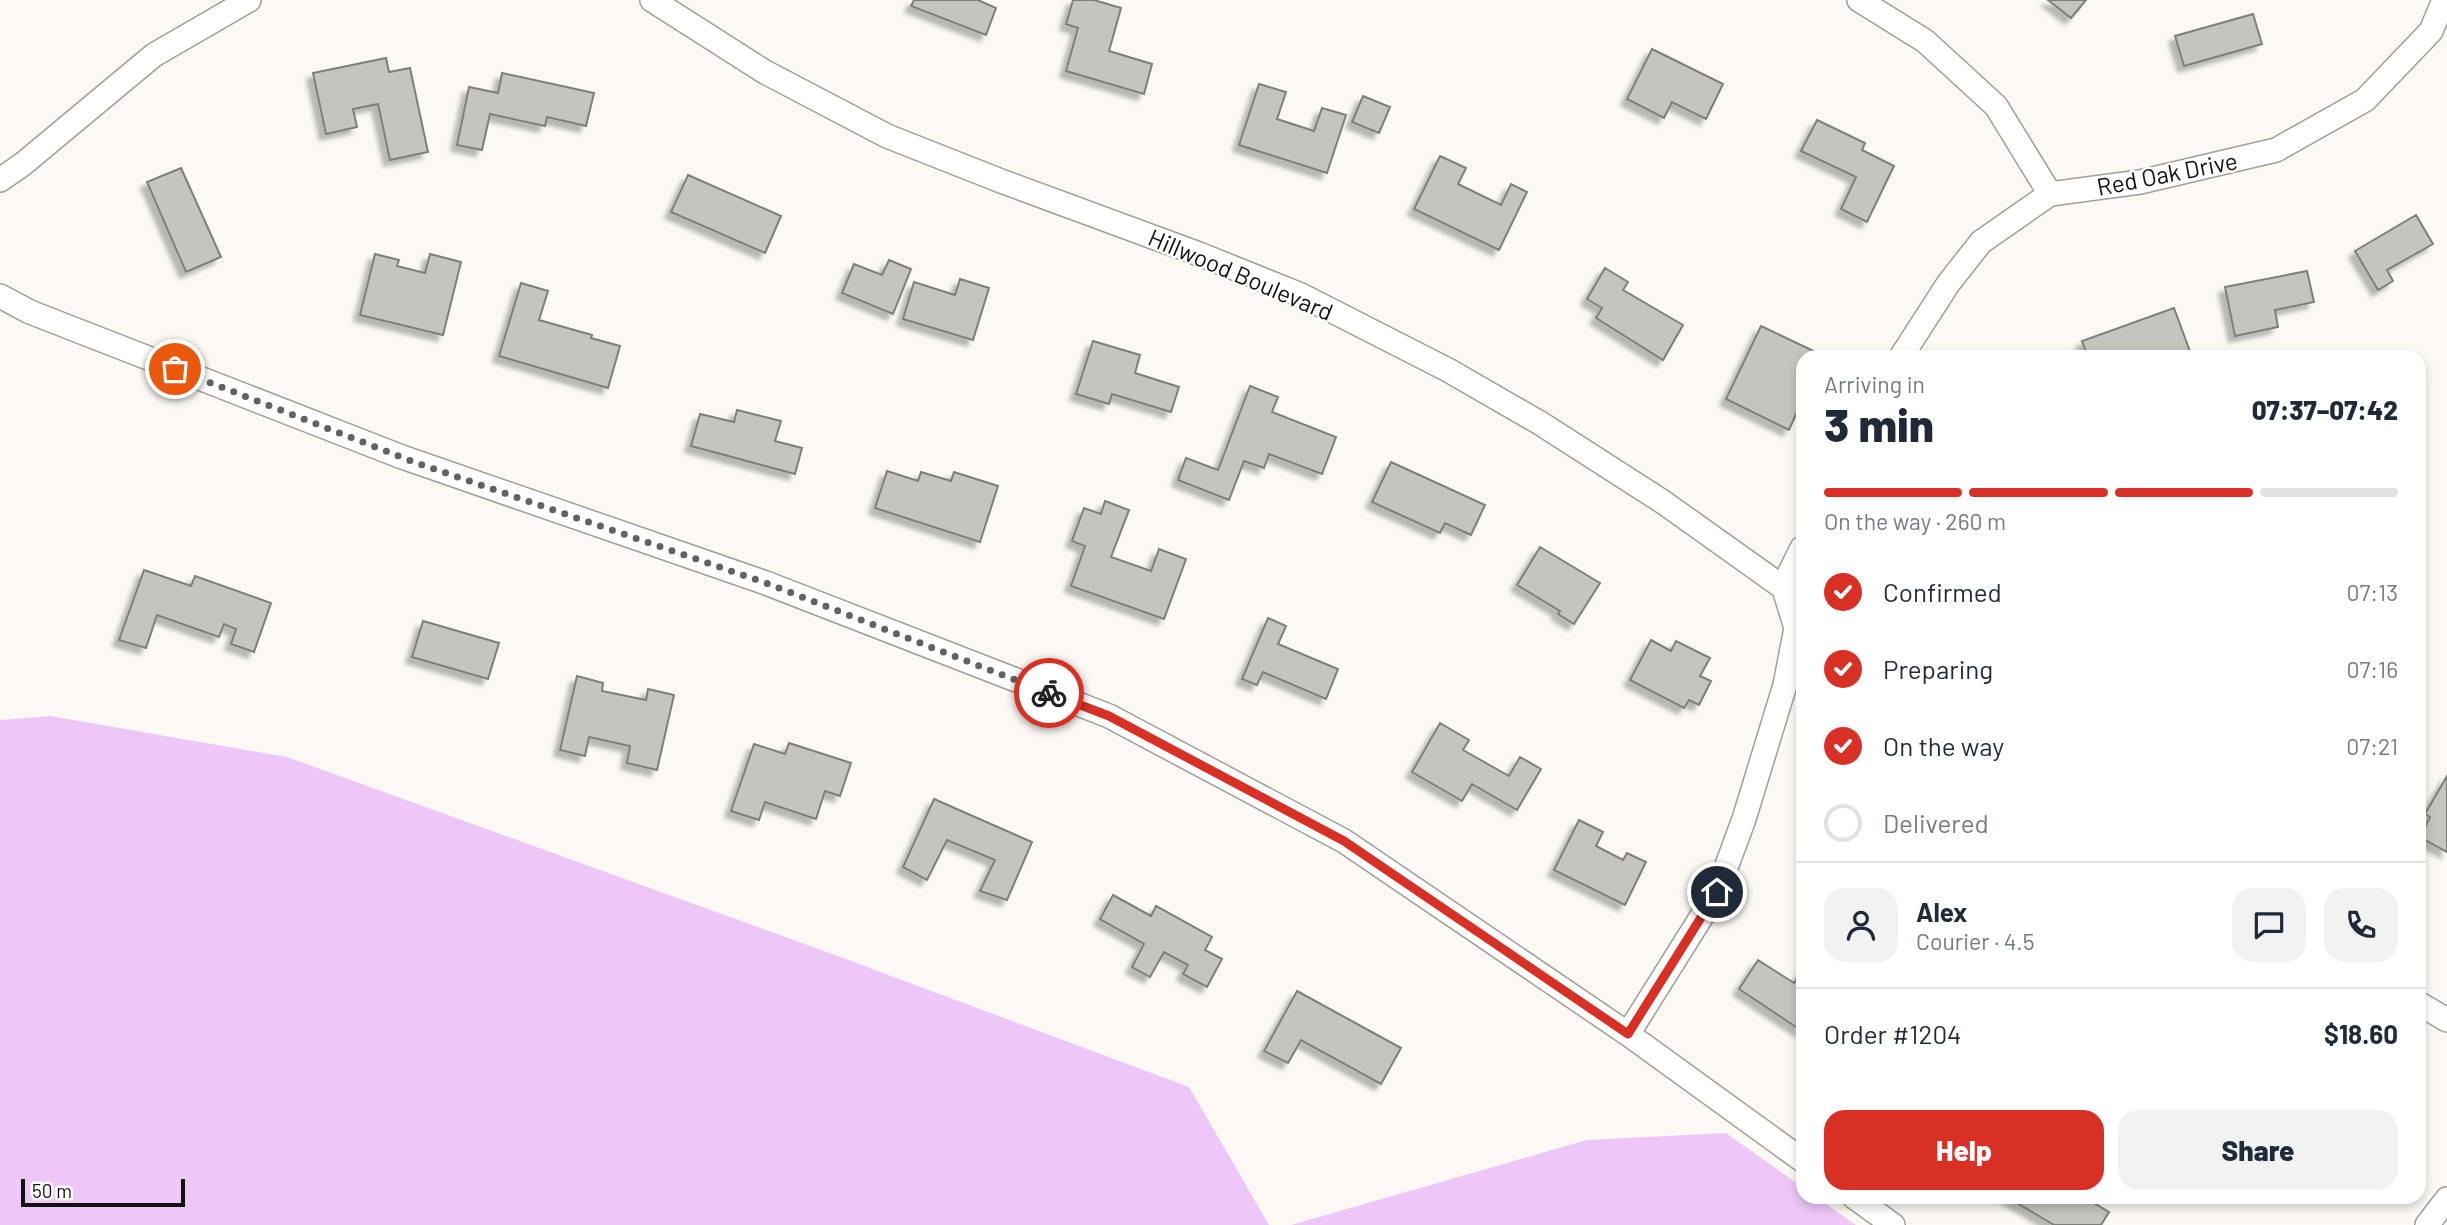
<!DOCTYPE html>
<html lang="en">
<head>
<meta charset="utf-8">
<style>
	:root { --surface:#fff; --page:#f2f2f3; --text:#1f2937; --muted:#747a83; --line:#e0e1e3; --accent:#d93025 }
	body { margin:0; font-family:Barlow,sans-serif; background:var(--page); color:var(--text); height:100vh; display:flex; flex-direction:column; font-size:26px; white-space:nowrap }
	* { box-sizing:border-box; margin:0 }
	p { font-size:23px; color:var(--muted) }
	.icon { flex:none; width:38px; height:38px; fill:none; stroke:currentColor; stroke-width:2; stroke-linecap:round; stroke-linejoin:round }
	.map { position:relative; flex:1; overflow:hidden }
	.details { position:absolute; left:1796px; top:350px; width:630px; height:854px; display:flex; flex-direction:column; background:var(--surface); border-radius:21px; box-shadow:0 4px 10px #0003 }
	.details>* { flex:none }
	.scale { position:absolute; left:21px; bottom:18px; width:164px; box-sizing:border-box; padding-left:7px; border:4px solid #12110f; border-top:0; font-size:19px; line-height:24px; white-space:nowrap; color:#12110f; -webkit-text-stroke:5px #fff; paint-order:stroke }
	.pin { position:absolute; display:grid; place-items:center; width:60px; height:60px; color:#fff; margin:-30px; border:4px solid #fff; border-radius:50%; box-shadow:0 2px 7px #0007 }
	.courier { position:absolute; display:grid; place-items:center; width:70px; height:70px; margin:-35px; border:5px solid #d93025; border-radius:50%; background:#fff; color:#222; box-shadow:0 2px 9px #0007 }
	.overview em { font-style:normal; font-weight:800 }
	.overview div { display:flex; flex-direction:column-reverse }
	.overview { display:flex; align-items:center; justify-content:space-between; height:119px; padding:0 28px }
	h1 { font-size:46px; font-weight:800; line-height:52px }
	.bar { display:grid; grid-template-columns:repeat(4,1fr); gap:10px 7px; align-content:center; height:84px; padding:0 28px }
	.bar i { height:9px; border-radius:5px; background:var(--line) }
	.bar .current { background:var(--accent) }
	.bar p { grid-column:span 4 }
	.line { display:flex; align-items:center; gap:18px; padding:0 28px; border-top:2px solid var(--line) }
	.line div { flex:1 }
	.round { display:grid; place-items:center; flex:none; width:74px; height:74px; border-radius:21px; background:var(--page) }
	ol { padding:0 28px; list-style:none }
	li { display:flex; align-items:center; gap:21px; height:77px }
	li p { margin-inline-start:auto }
	li .icon { padding:7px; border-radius:50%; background:var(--accent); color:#fff; stroke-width:4 }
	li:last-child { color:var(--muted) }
	li i { width:38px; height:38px; border:4px solid var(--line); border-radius:50% }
	.cta { display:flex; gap:14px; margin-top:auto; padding:14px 28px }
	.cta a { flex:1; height:80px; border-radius:21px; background:var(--accent); color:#fff; font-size:28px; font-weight:800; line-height:80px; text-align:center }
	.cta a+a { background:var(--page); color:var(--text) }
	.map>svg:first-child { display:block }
</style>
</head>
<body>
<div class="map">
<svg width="2447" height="1225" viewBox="0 0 2447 1225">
	<defs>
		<filter id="shadow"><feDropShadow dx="-6" dy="6" stdDeviation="2" flood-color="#0004"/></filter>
	</defs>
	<rect width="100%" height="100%" fill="#fcf9f4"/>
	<!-- green -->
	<path fill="#eec6f7" d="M50,716L287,757L824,951L1189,1087L1269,1225H0V720Z
		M1726,1133L1802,1187V1197H1816L1856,1225H1291L1587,1140Z"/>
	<!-- building -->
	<path fill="#c6c4bf" stroke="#807e79" stroke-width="2" filter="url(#shadow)" d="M914,0H978L996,8L986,35L911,6Z
		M1073,0H1094L1121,8L1109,51L1152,64L1144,94L1066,71L1078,28L1066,24Z
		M2048,0H2086L2071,18Z
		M2253,14L2262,44L2184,66L2175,36Z
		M1652,49L1723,84L1706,119L1672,102L1664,118L1627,99Z
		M386,58L389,72L410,68L428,152L390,160L378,104L353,109L357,127L326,134L313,73Z
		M502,73L594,93L586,126L547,117L545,126L490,114L482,150L457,145L469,87L498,93Z
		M1259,84L1286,92L1277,119L1314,131L1322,108L1346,115L1327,173L1239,145Z
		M1363,96L1390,107L1379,133L1352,122Z
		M1817,120L1865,143L1862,150L1894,166L1867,222L1841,209L1856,177L1801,151Z
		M1440,156L1466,168L1458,184L1501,205L1511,184L1527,192L1499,250L1414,209Z
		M181,168L221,257L186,272L147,182Z
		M688,175L781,216L765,253L671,212Z
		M2416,215L2433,244L2387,270L2393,281L2378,290L2355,251Z
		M375,254L399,260L397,266L425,273L430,254L461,262L443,335L360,315Z
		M889,260L911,269L893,314L842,293L854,264L882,275Z
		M1605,268L1628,282L1623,290L1683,325L1663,360L1596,318L1602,308L1587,299Z
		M2307,271L2314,302L2275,310L2278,327L2235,336L2225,287Z
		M960,279L989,288L973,340L903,319L914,282L955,295Z
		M521,283L548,291L539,320L592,335L591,338L620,346L608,388L499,356Z
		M2174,308L2192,357H2088L2082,341Z
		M1761,326L1824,356L1802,357V401L1789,430L1726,399Z
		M1093,341L1140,355L1135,373L1179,387L1171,412L1112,394L1109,404L1076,394Z
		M1250,386L1278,397L1272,412L1336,437L1322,474L1269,454L1264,468L1244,461L1229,500L1178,480L1186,458L1218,470Z
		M737,410L781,421L775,441L802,448L795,474L691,446L700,414L734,422Z
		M1391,462L1485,505L1471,535L1445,523L1440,533L1372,502Z
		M887,471L918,481L921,472L951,481L954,472L998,486L980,542L875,508Z
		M1105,501L1129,510L1111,557L1151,571L1159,549L1186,559L1164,619L1071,586L1085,546L1072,541L1084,508L1101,514Z
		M1540,547L1600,583L1574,624L1558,614L1560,611L1517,585Z
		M144,570L191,586L195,576L271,603L254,652L231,644L236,629L224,624L219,637L157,615L146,648L119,640Z
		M1268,618L1286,626L1278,644L1338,669L1326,699L1263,672L1257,685L1242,679Z
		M423,621L499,643L488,679L412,657Z
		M1651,640L1671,651L1676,641L1710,658L1700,676L1711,681L1699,705L1689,700L1684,708L1630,680Z
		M577,676L603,683L602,691L646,700L648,689L674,695L657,770L627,763L630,746L589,737L585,756L560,750Z
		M1440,723L1469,740L1463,750L1509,776L1520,757L1541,769L1517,810L1472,784L1462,801L1412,772Z
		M789,743L851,763L840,796L825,791L816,819L765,802L759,820L731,811L754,744L785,754Z
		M2447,776V852L2420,837L2430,817L2425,814Z
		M934,799L1032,842L1007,900L980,891L995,860L947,840L927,880L903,867Z
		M1579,820L1603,832L1596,846L1623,860L1627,853L1646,862L1625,905L1554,870Z
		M1113,895L1151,916L1156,906L1212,937L1205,950L1222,959L1207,987L1183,974L1188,965L1164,952L1150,977L1132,967L1144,944L1100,919Z
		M1758,960L1794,983L1802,971V1031L1739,989Z
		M1297,991L1401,1048L1381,1084L1301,1040L1288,1063L1264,1051Z
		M2007,1197H2084L2109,1212L2101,1225H2054Z"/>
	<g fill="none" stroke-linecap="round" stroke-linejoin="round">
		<defs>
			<path id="minor" d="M652,0L765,72L887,136L1001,181L1199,254L1301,295L1448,370L1540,423L1663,502L1802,601
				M1859,0L1925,41L1996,106L2050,194
				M0,180L23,164L154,55L249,0
				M0,296L30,312L402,457L766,583L1109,716L1344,841L1628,1034L1802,1160
				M1901,357L1948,284L1981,242L2050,194L2140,182L2276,150L2365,100L2431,31L2444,0
				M2418,1003L2447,1020
				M1628,1034L1717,892L1744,819L1785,685L1796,628L1783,586L1802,548
				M1854,1197L1893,1225
				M2427,1225L2447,1199"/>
		</defs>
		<!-- minor casing -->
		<use href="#minor" stroke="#a09e99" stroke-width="26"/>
		<!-- minor -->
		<use href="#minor" stroke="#fff" stroke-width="23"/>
	</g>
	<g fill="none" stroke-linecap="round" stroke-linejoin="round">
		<!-- done -->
		<path stroke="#64625f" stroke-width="7" stroke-dasharray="0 12.6" d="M175,369L414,462L766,583L1049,693"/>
		<!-- route -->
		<path stroke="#d93025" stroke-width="9" d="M1049,693L1109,716L1344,841L1628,1034L1717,892"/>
	</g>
	<g text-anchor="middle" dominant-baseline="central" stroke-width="5" stroke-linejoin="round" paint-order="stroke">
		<!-- street labels -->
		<g font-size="24" fill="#12110f" stroke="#fff">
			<text transform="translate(2167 173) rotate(-11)">Red Oak Drive</text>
			<text transform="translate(1241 274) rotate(23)">Hillwood Boulevard</text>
		</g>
	</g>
</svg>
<div class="scale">50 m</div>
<div class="pin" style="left:175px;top:369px;background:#ea580c"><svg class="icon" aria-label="bag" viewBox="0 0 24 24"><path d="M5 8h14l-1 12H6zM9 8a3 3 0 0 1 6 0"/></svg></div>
<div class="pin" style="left:1717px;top:892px;background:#1f2937"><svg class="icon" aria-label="home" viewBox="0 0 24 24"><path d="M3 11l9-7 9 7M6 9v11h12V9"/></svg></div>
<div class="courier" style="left:1049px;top:693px"><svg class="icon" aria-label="bike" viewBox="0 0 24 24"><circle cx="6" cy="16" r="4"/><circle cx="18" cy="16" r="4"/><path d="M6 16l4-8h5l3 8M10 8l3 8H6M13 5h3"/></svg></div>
<section class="details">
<div class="overview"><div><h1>3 min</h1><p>Arriving in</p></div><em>07:37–07:42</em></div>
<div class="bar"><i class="current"></i><i class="current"></i><i class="current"></i><i></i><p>On the way · 260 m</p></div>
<ol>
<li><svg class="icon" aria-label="check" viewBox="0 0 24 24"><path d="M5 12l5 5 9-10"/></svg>Confirmed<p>07:13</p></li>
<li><svg class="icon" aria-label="check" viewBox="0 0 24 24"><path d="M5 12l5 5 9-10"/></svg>Preparing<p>07:16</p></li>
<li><svg class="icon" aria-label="check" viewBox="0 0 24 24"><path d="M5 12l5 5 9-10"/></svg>On the way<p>07:21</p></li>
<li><i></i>Delivered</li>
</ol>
<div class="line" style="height:126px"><a class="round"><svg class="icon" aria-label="person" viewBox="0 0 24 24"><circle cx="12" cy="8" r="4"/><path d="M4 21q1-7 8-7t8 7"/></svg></a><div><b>Alex</b><p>Courier · 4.5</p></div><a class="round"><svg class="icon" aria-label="chat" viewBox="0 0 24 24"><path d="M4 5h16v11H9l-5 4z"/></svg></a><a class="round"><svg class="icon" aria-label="phone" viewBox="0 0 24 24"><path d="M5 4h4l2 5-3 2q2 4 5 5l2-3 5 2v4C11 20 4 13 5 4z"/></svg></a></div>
<div class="line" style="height:91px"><div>Order #1204</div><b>$18.60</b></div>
<div class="cta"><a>Help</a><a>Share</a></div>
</section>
</div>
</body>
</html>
